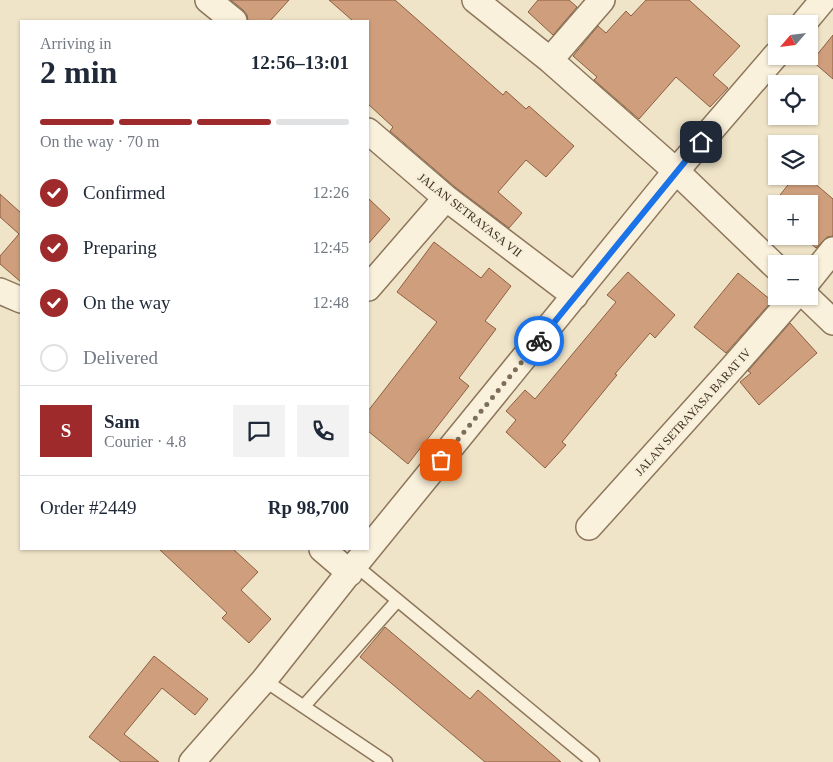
<!DOCTYPE html>
<html lang="en">
<head>
<meta charset="utf-8">
<style>
	:root { --surface:#fff; --page:#f2f2f3; --text:#1f2937; --muted:#747a83; --line:#e0e1e3; --accent:#9e2a2b }
	body { margin:0; font-family:"Times New Roman",serif; background:var(--page); color:var(--text); height:100vh; display:flex; flex-direction:column; font-size:19px; white-space:nowrap }
	* { box-sizing:border-box; margin:0 }
	p { font-size:16px; color:var(--muted) }
	.icon { flex:none; width:28px; height:28px; fill:none; stroke:currentColor; stroke-width:2; stroke-linecap:round; stroke-linejoin:round }
	.map { position:relative; flex:1; overflow:hidden }
	.details { position:absolute; left:20px; top:20px; width:349px; height:530px; display:flex; flex-direction:column; background:var(--surface); border-radius:0px; box-shadow:0 1px 4px #0004 }
	.details>* { flex:none }
	.needle { width:32px; rotate:242deg }
	.fabs { position:absolute; left:768px; top:15px; display:grid; gap:10px }
	.fabs a { display:grid; place-items:center; width:50px; height:50px; border-radius:0px; background:var(--surface); box-shadow:0 1px 4px #0004; font-size:25px }
	.pin { position:absolute; display:grid; place-items:center; width:42px; height:42px; color:#fff; margin:-21px; border-radius:10px; box-shadow:0 2px 8px #0006 }
	.courier { position:absolute; display:grid; place-items:center; width:50px; height:50px; margin:-25px; border:4px solid #1a73e8; border-radius:50%; background:#fff; color:#222; box-shadow:0 1px 6px #0007 }
	.headline em { font-style:normal; font-weight:800 }
	.headline div { display:flex; flex-direction:column-reverse }
	.headline { display:flex; align-items:center; justify-content:space-between; height:85px; padding:0 20px }
	h1 { font-size:32px; font-weight:800; line-height:38px }
	.bar { display:grid; grid-template-columns:repeat(4,1fr); gap:8px 5px; align-content:center; height:60px; padding:0 20px }
	.bar i { height:6px; border-radius:4px; background:var(--line) }
	.bar .on { background:var(--accent) }
	.bar p { grid-column:span 4 }
	.line { display:flex; align-items:center; gap:12px; padding:0 20px; border-top:1px solid var(--line) }
	.line div { flex:1 }
	.round { display:grid; place-items:center; flex:none; width:52px; height:52px; border-radius:0px; background:var(--page) }
	ol { padding:0 20px; list-style:none }
	li { display:flex; align-items:center; gap:15px; height:55px }
	li p { margin-inline-start:auto }
	li .icon { padding:5px; border-radius:50%; background:var(--accent); color:#fff; stroke-width:4 }
	li:last-child { color:var(--muted) }
	li i { width:28px; height:28px; border:2px solid var(--line); border-radius:50% }
	.map>svg:first-child { display:block }
</style>
</head>
<body>
<div class="map">
<svg width="833" height="762" viewBox="0 0 833 762">
	<rect width="100%" height="100%" fill="#f0e4c8"/>
	<!-- building -->
	<path fill="#cf9f7d" stroke="#8d5f41" d="M231,0H289L270,21H248L247,15L243,10Z
		M329,0H395L503,95L506,91L526,109L529,106L574,146L546,177L526,160L498,192L522,213L509,228L455,187L390,131L393,127L368,104V21H353Z
		M538,0H569L577,7L553,35L528,12Z
		M646,0H689L740,46L713,75L728,88L710,107L676,77L639,119L594,80L597,77L573,56L598,26L606,33L626,11L631,16Z
		M833,35V79L812,61Z
		M795,176H806L833,199V236L827,237L816,248L802,236H809V204H776V215L769,209Z
		M0,194L21,213V282L0,264V256L19,234L0,217Z
		M368,198L390,219L368,244Z
		M434,242L481,278L489,268L511,286L485,321L496,329L459,378L469,386L408,464L368,431V411L437,322L397,292Z
		M628,272L675,315L655,338L650,333L615,374L617,375L562,442L566,445L545,468L506,432L516,420L506,411L525,390L535,399L616,302L607,295Z
		M738,273L772,301L726,353L694,327Z
		M790,323L817,353L759,405L740,382L751,373L748,371Z
		M159,549H233L258,572L241,590L271,619L249,643L222,618L227,613Z
		M385,627L470,699L478,690L561,762H485L360,657Z
		M154,656L208,699L195,715L162,688L124,734L159,762H121L89,737Z"/>
	<g fill="none" stroke-linecap="round" stroke-linejoin="round">
		<defs>
			<path id="service" d="M355,565L593,762
				M264,680L386,762
				M304,706L397,601"/>
			<path id="minor" d="M208,0L234,21
				M475,0L550,60L676,171L776,267
				M803,24L823,0
				M550,60L602,0
				M368,131L446,198L575,296
				M809,280L833,250
				M368,288L446,198
				M0,291L21,300
				M806,296L833,322
				M589,527L732,368L795,296
				M322,549L350,573
				M192,762L264,680L355,565L676,171L776,55"/>
		</defs>
		<!-- service casing -->
		<use href="#service" stroke="#8d765c" stroke-width="15"/>
		<!-- minor casing -->
		<use href="#minor" stroke="#8d765c" stroke-width="28"/>
		<!-- service -->
		<use href="#service" stroke="#faf1dc" stroke-width="12"/>
		<!-- minor -->
		<use href="#minor" stroke="#faf1dc" stroke-width="25"/>
	</g>
	<g fill="none" stroke-linecap="round" stroke-linejoin="round">
		<!-- done -->
		<path stroke="#7c6e5b" stroke-width="5" stroke-dasharray="0 9" d="M441,460L539,341"/>
		<!-- route -->
		<path stroke="#1a73e8" stroke-width="6" d="M539,341L701,142"/>
	</g>
	<g text-anchor="middle" dominant-baseline="central" stroke-width="4" stroke-linejoin="round" paint-order="stroke">
		<!-- street labels -->
		<g font-size="12" fill="#3d2e20" stroke="#f7eed8">
			<text transform="translate(470 215) rotate(38)">JALAN SETRAYASA VII</text>
			<text transform="translate(693 412) rotate(-48)">JALAN SETRAYASA BARAT IV</text>
		</g>
	</g>
</svg>
<div class="fabs">
<a><svg class="needle" viewBox="-14 -14 28 28"><path d="M0-13l5 13h-10z" fill="#e53935"/><path d="M0 13l5-13h-10z" fill="#747a83"/></svg></a>
<a><svg class="icon" aria-label="locate" viewBox="0 0 24 24"><circle cx="12" cy="12" r="6"/><path d="M12 2v4M12 18v4M2 12h4M18 12h4"/></svg></a>
<a><svg class="icon" aria-label="layers" viewBox="0 0 24 24"><path d="M12 4l9 5-9 5-9-5zM3 14l9 5 9-5"/></svg></a>
<a>+</a>
<a>−</a>
</div>
<div class="pin" style="left:441px;top:460px;background:#ea580c"><svg class="icon" aria-label="bag" viewBox="0 0 24 24"><path d="M5 8h14l-1 12H6zM9 8a3 3 0 0 1 6 0"/></svg></div>
<div class="pin" style="left:701px;top:142px;background:#1f2937"><svg class="icon" aria-label="home" viewBox="0 0 24 24"><path d="M3 11l9-7 9 7M6 9v11h12V9"/></svg></div>
<div class="courier" style="left:539px;top:341px"><svg class="icon" aria-label="bike" viewBox="0 0 24 24"><circle cx="6" cy="16" r="4"/><circle cx="18" cy="16" r="4"/><path d="M6 16l4-8h5l3 8M10 8l3 8H6M13 5h3"/></svg></div>
<section class="details">
<div class="headline"><div><h1>2 min</h1><p>Arriving in</p></div><em>12:56–13:01</em></div>
<div class="bar"><i class="on"></i><i class="on"></i><i class="on"></i><i></i><p>On the way · 70 m</p></div>
<ol>
<li><svg class="icon" aria-label="check" viewBox="0 0 24 24"><path d="M5 12l5 5 9-10"/></svg>Confirmed<p>12:26</p></li>
<li><svg class="icon" aria-label="check" viewBox="0 0 24 24"><path d="M5 12l5 5 9-10"/></svg>Preparing<p>12:45</p></li>
<li><svg class="icon" aria-label="check" viewBox="0 0 24 24"><path d="M5 12l5 5 9-10"/></svg>On the way<p>12:48</p></li>
<li><i></i>Delivered</li>
</ol>
<div class="line" style="height:90px"><b class="round" style="background:var(--accent);color:#fff">S</b><div><b>Sam</b><p>Courier · 4.8</p></div><a class="round"><svg class="icon" aria-label="chat" viewBox="0 0 24 24"><path d="M4 5h16v11H9l-5 4z"/></svg></a><a class="round"><svg class="icon" aria-label="phone" viewBox="0 0 24 24"><path d="M5 4h4l2 5-3 2q2 4 5 5l2-3 5 2v4C11 20 4 13 5 4z"/></svg></a></div>
<div class="line" style="height:65px"><div>Order #2449</div><b>Rp 98,700</b></div>
</section>
</div>
</body>
</html>
